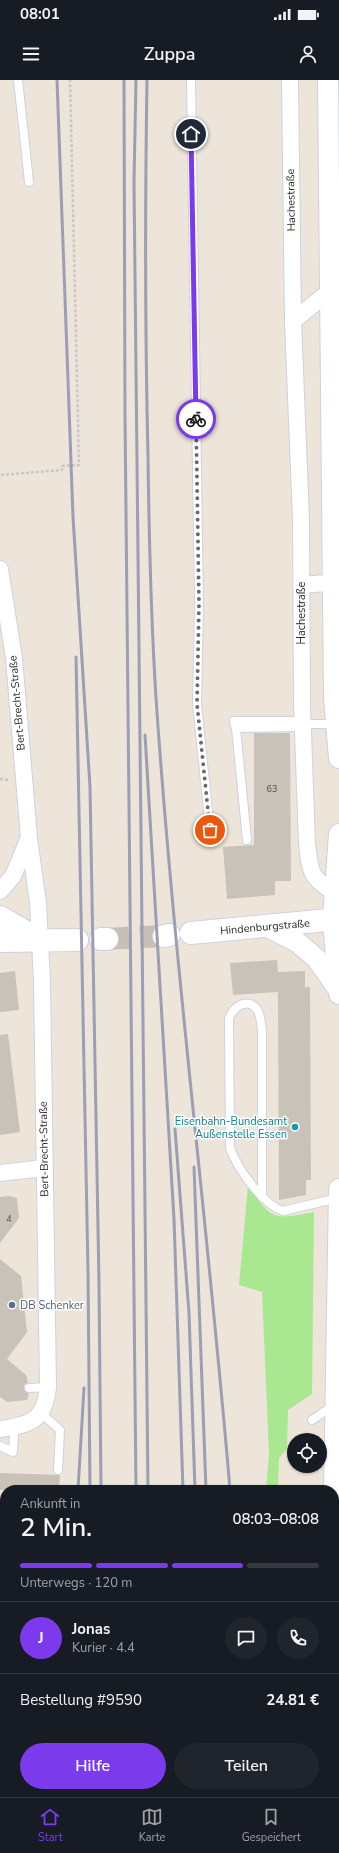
<!DOCTYPE html>
<html lang="de">
<head>
<meta charset="utf-8">
<style>
	:root { --surface:#171b24; --page:#20242c; --text:#f1f3f6; --muted:#9ea1a6; --line:#363941; --accent:#7c3aed }
	body { margin:0; font-family:"Nunito Sans",sans-serif; background:var(--page); color:var(--text); height:100vh; display:flex; flex-direction:column; font-size:15px; white-space:nowrap }
	* { box-sizing:border-box; margin:0 }
	p { font-size:13px; color:var(--muted) }
	.icon { flex:none; width:22px; height:22px; fill:none; stroke:currentColor; stroke-width:2; stroke-linecap:round; stroke-linejoin:round }
	.map { position:relative; flex:1; overflow:hidden }
	.panel { position:absolute; left:0px; top:1405px; width:339px; height:312px; display:flex; flex-direction:column; background:var(--surface); border-radius:16px 16px 0 0; box-shadow:0 1px 3px #0004 }
	.panel>* { flex:none }
	.tools { position:absolute; left:287px; top:1353px; display:grid; gap:8px }
	.tools a { display:grid; place-items:center; width:40px; height:40px; border-radius:50%; background:var(--surface); box-shadow:0 1px 3px #0004; font-size:20px }
	.pin { position:absolute; display:grid; place-items:center; width:34px; height:34px; color:#fff; margin:-17px; border:2px solid #fff; border-radius:50%; box-shadow:0 1px 4px #0007 }
	.courier { position:absolute; display:grid; place-items:center; width:40px; height:40px; margin:-20px; border:3px solid #7c3aed; border-radius:50%; background:#fff; color:#222; box-shadow:0 1px 5px #0007 }
	.headline em { font-style:normal; font-weight:600 }
	.headline div { display:flex; flex-direction:column-reverse }
	.headline { display:flex; align-items:center; justify-content:space-between; height:68px; padding:0 20px }
	h1 { font-size:26px; font-weight:600; line-height:30px }
	.bar { display:grid; grid-template-columns:repeat(4,1fr); gap:6px 4px; align-content:center; height:48px; padding:0 20px }
	.bar i { height:5px; border-radius:3px; background:var(--line) }
	.bar .selected { background:var(--accent) }
	.bar p { grid-column:span 4 }
	.line { display:flex; align-items:center; gap:10px; padding:0 20px; border-top:1px solid var(--line) }
	.line div { flex:1 }
	.round { display:grid; place-items:center; flex:none; width:42px; height:42px; border-radius:21px; background:var(--page) }
	.button { display:flex; gap:8px; margin-top:auto; padding:8px 20px }
	.button a { flex:1; height:46px; border-radius:24px; background:var(--accent); color:#fff; font-size:16px; font-weight:600; line-height:46px; text-align:center }
	.button a+a { background:var(--page); color:var(--text) }
	.status { display:flex; justify-content:space-between; align-items:center; height:28px; padding:0 20px; background:var(--surface); direction:ltr }
	.status svg { height:11px; fill:currentColor }
	header { display:flex; justify-content:space-between; align-items:center; height:52px; padding:0 20px; background:var(--surface); font-size:18px; font-weight:600 }
	.menu { display:flex; justify-content:space-around; align-items:center; height:56px; border-top:1px solid var(--line); background:var(--surface); font-size:11px; color:var(--muted) }
	.menu a { display:grid; justify-items:center; gap:2px }
	.menu .selected { color:var(--accent) }
	.map>svg:first-child { display:block }
</style>
</head>
<body>
<div class="status"><b>08:01</b><svg viewBox="0 0 49 12"><path d="M0 12V9h3v3zM5 12V6h3v6zM10 12V3h3v9zM15 12V0h3v12zM26 1h20v11H26zM47 4h2v5h-2z"/></svg></div>
<header><svg class="icon" aria-label="menu" viewBox="0 0 24 24"><path d="M4 6h16M4 12h16M4 18h16"/></svg>Zuppa<svg class="icon" aria-label="person" viewBox="0 0 24 24"><circle cx="12" cy="8" r="4"/><path d="M4 21q1-7 8-7t8 7"/></svg></header>
<div class="map">
<svg width="339" height="1717" viewBox="0 0 339 1717">
	<rect width="100%" height="100%" fill="#ede5d9"/>
	<!-- green -->
	<path fill="#a9e890" d="M248,1106C273,1140 272,1140 314,1132L312,1314L288,1330L287,1369L279,1378L278,1410H266L269,1374L262,1212L239,1205Z"/>
	<!-- plaza -->
	<path fill="#dcd8d0" d="M0,1603H5V1685L0,1683Z"/>
	<!-- building -->
	<path fill="#c8c2b9" d="M254,653H290L291,801H275V815L227,819L223,767L254,765Z
		M277,880L278,892L305,891V907H310L311,1100H306V1115L279,1120L278,912L233,915L230,883Z
		M15,891L19,930L0,932V893Z
		M8,954L20,1052L0,1055V955Z
		M10,1116L17,1118L19,1138L0,1163V1117Z
		M0,1179L21,1196L27,1252L7,1279L26,1295L28,1303L24,1305V1309L29,1314L27,1320L7,1322L0,1317Z
		M0,1393L60,1395L59,1410H0Z"/>
	<g fill="none" stroke-linecap="round" stroke-linejoin="round">
		<!-- secondary-tunnel -->
		<path stroke="#c6bfb6" stroke-width="22" stroke-dasharray="22 11" stroke-linecap="butt" d="M107,859L164,856"/>
		<defs>
			<path id="service" d="M18,0L29,102
				M191,0L199,524L197,624L210,750
				M235,646L234,641H295L299,644H336
				M247,760L236,648L295,647L299,644
				M262,1117V951C261,944 261,937 258,931C249,916 233,926 229,939L230,1068C237,1088 263,1125 283,1131L338,1118
				M29,1308L48,1307
				M41,1333L60,1350L58,1390
				M312,1340L334,1325
				M0,1366L13,1372L14,1356L12,1348
				M0,1696L5,1698
				M252,1716L263,1717"/>
			<path id="minor" d="M290,0L293,241
				M330,211L293,241L301,440L302,625L307,763C310,792 310,798 335,813
				M0,489L14,578L29,758L38,823L42,901L48,1307C45,1340 31,1345 0,1349
				M301,505L339,502
				M0,811L13,796L28,760
				M0,1093L44,1088
				M334,1465H339"/>
			<path id="tertiary" d="M328,0L334,618L339,678
				M339,754L333,840L339,914
				M268,847L297,862L317,879L338,909
				M334,1417L339,1109
				M303,1717L305,1712
				M333,1717L339,1698"/>
			<path id="secondary" d="M0,837L40,860
				M191,853L339,839
				M164,856L169,855
				M101,859H107
				M0,861L77,860"/>
		</defs>
		<!-- service casing -->
		<use href="#service" stroke="#ced1e3" stroke-width="10"/>
		<!-- minor casing -->
		<use href="#minor" stroke="#ced1e3" stroke-width="18"/>
		<!-- tertiary casing -->
		<use href="#tertiary" stroke="#ced1e3" stroke-width="22"/>
		<!-- secondary casing -->
		<use href="#secondary" stroke="#ced1e3" stroke-width="24"/>
		<!-- path -->
		<path stroke="#c7c7c7" stroke-width="2.5" stroke-dasharray="3 2" stroke-linecap="butt" d="M1,395L62,390V386L79,385L70,0
			M0,699L9,700
			M0,1620H5"/>
		<!-- service -->
		<use href="#service" stroke="#fff" stroke-width="8"/>
		<!-- minor -->
		<use href="#minor" stroke="#fff" stroke-width="16"/>
		<!-- tertiary -->
		<use href="#tertiary" stroke="#fff" stroke-width="20"/>
		<!-- secondary -->
		<use href="#secondary" stroke="#fff" stroke-width="22"/>
		<!-- rail -->
		<path stroke="#9c9eb5" stroke-width="3" d="M57,0L73,437L90,707L99,1203L101,1410
			M124,0L125,335L136,1410
			M136,0L134,102L148,1410
			M147,0C145,125 145,251 148,376C149,457 151,538 156,618C174,882 208,1146 230,1410
			M76,577L88,1191L90,1410
			M145,655L174,1139L183,1410
			M175,1049L189,1233L195,1410
			M194,1087L206,1410
			M78,1410L84,1308
			M94,1712V1717
			M104,1712V1717
			M143,1712V1717
			M154,1712V1717
			M192,1712V1717
			M204,1712V1717
			M214,1712V1717
			M248,1712L249,1717
			M65,1717V1712"/>
	</g>
	<g fill="none" stroke-linecap="round" stroke-linejoin="round">
		<!-- done -->
		<path stroke="#6e6b67" stroke-width="4" stroke-dasharray="0 7.2" d="M196,339L199,524L197,624L210,750"/>
		<!-- route -->
		<path stroke="#7c3aed" stroke-width="5" d="M191,54L196,339"/>
	</g>
	<!-- markers -->
	<circle fill="#0f9aa8" stroke="#fff" stroke-width="1.5" cx="295" cy="1047" r="4"/>
	<circle fill="#5c6f8a" stroke="#fff" stroke-width="1.5" cx="12" cy="1225" r="4"/>
	<g text-anchor="middle" dominant-baseline="central" stroke-width="3" stroke-linejoin="round" paint-order="stroke">
		<!-- number labels -->
		<g font-size="9" fill="#514f4d">
			<text x="272" y="709">63</text>
			<text x="9" y="1139">4</text>
		</g>
		<!-- street labels -->
		<g font-size="11" fill="#292929" stroke="#fff">
			<text transform="translate(291 120) rotate(-91)">Hachestraße</text>
			<text transform="translate(301 533) rotate(-90)">Hachestraße</text>
			<text transform="translate(17 623) rotate(-95)">Bert-Brecht-Straße</text>
			<text transform="translate(265 847) rotate(-5)">Hindenburgstraße</text>
			<text transform="translate(44 1069) rotate(-91)">Bert-Brecht-Straße</text>
		</g>
		<!-- culture labels -->
		<g font-size="11" fill="#0d838f" stroke="#fff" text-anchor="end">
			<text x="287" y="1041">Eisenbahn-Bundesamt<tspan x="287" dy="13">Außenstelle Essen</tspan></text>
		</g>
		<!-- service labels -->
		<g font-size="11" fill="#4e5e75" stroke="#fff" text-anchor="start">
			<text x="20" y="1225">DB Schenker</text>
		</g>
	</g>
</svg>
<div class="tools">
<a><svg class="icon" aria-label="locate" viewBox="0 0 24 24"><circle cx="12" cy="12" r="6"/><path d="M12 2v4M12 18v4M2 12h4M18 12h4"/></svg></a>
</div>
<div class="pin" style="left:210px;top:750px;background:#ea580c"><svg class="icon" aria-label="bag" viewBox="0 0 24 24"><path d="M5 8h14l-1 12H6zM9 8a3 3 0 0 1 6 0"/></svg></div>
<div class="pin" style="left:191px;top:54px;background:#1f2937"><svg class="icon" aria-label="home" viewBox="0 0 24 24"><path d="M3 11l9-7 9 7M6 9v11h12V9"/></svg></div>
<div class="courier" style="left:196px;top:339px"><svg class="icon" aria-label="bike" viewBox="0 0 24 24"><circle cx="6" cy="16" r="4"/><circle cx="18" cy="16" r="4"/><path d="M6 16l4-8h5l3 8M10 8l3 8H6M13 5h3"/></svg></div>
<section class="panel">
<div class="headline"><div><h1>2 Min.</h1><p>Ankunft in</p></div><em>08:03–08:08</em></div>
<div class="bar"><i class="selected"></i><i class="selected"></i><i class="selected"></i><i></i><p>Unterwegs · 120 m</p></div>
<div class="line" style="height:72px"><b class="round" style="background:var(--accent);color:#fff">J</b><div><b>Jonas</b><p>Kurier · 4.4</p></div><a class="round"><svg class="icon" aria-label="chat" viewBox="0 0 24 24"><path d="M4 5h16v11H9l-5 4z"/></svg></a><a class="round"><svg class="icon" aria-label="phone" viewBox="0 0 24 24"><path d="M5 4h4l2 5-3 2q2 4 5 5l2-3 5 2v4C11 20 4 13 5 4z"/></svg></a></div>
<div class="line" style="height:52px"><div>Bestellung #9590</div><b>24.81 €</b></div>
<div class="button"><a>Hilfe</a><a>Teilen</a></div>
</section>
</div>
<nav class="menu">
<a class="selected"><svg class="icon" aria-label="home" viewBox="0 0 24 24"><path d="M3 11l9-7 9 7M6 9v11h12V9"/></svg>Start</a>
<a><svg class="icon" aria-label="map" viewBox="0 0 24 24"><path d="M3 6l6-2 6 2 6-2v14l-6 2-6-2-6 2zM9 4v14M15 6v14"/></svg>Karte</a>
<a><svg class="icon" aria-label="saved" viewBox="0 0 24 24"><path d="M7 4h10v16l-5-4-5 4z"/></svg>Gespeichert</a>
</nav>
</body>
</html>
